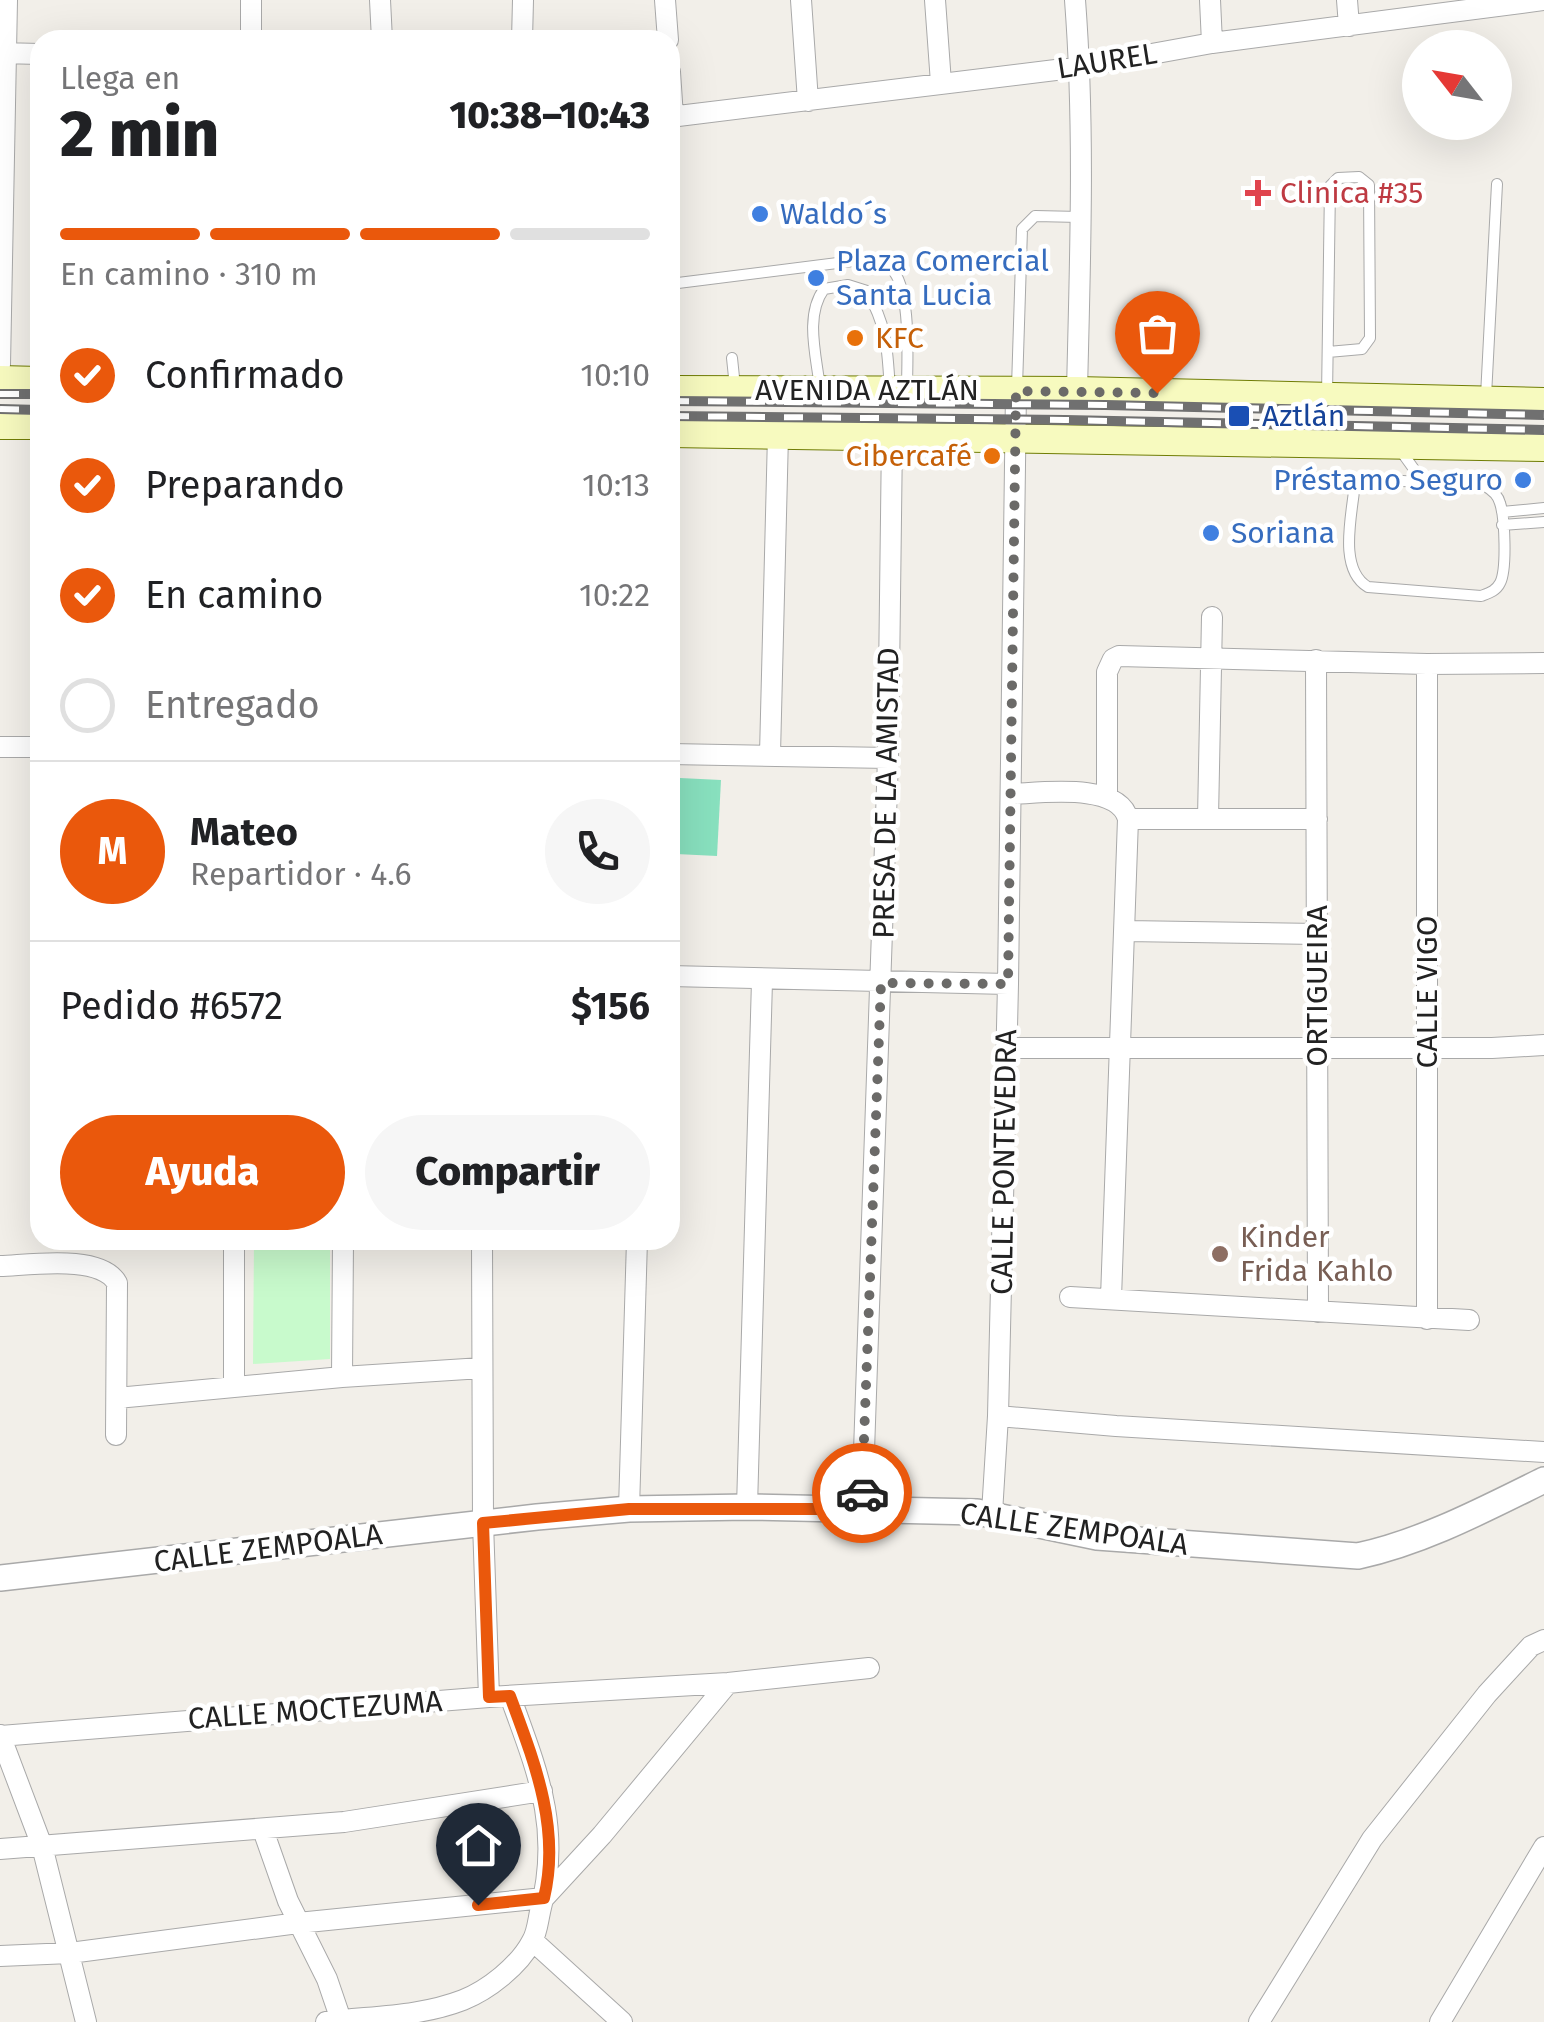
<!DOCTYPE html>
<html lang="es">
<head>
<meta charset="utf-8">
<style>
	:root { --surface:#fff; --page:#f6f6f6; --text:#202124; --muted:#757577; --line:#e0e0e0; --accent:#ea580c }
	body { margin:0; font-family:"Fira Sans",sans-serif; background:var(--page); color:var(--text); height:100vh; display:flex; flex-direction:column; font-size:38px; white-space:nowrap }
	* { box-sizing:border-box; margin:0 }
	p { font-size:32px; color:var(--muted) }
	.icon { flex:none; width:55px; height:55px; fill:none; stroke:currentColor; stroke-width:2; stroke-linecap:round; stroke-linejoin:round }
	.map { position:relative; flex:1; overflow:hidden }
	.side { position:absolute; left:30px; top:30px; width:650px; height:1220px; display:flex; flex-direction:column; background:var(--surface); border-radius:30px; box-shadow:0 10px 40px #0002 }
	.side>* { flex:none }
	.needle { width:65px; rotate:301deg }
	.fabs { position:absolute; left:1402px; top:30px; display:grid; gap:20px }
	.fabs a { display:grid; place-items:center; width:110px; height:110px; border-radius:50%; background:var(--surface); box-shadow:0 10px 40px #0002; font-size:50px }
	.pin { position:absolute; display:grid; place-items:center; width:85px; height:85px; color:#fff; margin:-102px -42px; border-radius:50% 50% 50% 0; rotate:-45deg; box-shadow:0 0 10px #0007 }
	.pin .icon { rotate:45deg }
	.courier { position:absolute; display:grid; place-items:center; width:100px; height:100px; margin:-50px; border:8px solid #ea580c; border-radius:50%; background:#fff; color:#222; box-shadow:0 2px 12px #0007 }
	.overview em { font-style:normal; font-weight:800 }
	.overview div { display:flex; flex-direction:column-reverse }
	.overview { display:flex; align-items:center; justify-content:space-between; height:170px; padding:0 30px }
	h1 { font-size:65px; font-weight:800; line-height:75px }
	.bar { display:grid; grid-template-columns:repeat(4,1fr); gap:15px 10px; align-content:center; height:120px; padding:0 30px }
	.bar i { height:12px; border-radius:8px; background:var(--line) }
	.bar .on { background:var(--accent) }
	.bar p { grid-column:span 4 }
	.line { display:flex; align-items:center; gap:25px; padding:0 30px; border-top:2px solid var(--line) }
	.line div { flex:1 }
	.round { display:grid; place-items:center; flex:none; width:105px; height:105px; border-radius:52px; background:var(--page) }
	ol { padding:0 30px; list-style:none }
	li { display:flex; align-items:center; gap:30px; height:110px }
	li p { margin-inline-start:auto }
	li .icon { padding:10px; border-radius:50%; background:var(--accent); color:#fff; stroke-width:4 }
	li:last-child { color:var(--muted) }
	li i { width:55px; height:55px; border:5px solid var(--line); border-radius:50% }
	.button { display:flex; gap:20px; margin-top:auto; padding:20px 30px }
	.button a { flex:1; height:115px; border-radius:60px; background:var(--accent); color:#fff; font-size:40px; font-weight:800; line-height:115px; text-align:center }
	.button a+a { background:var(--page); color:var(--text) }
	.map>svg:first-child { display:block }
</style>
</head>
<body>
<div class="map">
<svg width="1544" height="2022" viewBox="0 0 1544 2022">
	<rect width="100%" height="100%" fill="#f2efe9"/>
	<!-- park -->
	<path fill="#c8facc" d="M254,1240H330V1359L253,1364Z"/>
	<!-- pitch -->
	<path fill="#88e0be" d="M680,778L721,780L717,856L676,854Z"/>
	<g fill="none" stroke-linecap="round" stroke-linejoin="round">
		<defs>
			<path id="service" d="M670,284L869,259C877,261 885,262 891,268C912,289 907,361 907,390
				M732,358L735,387
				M1017,387L1022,229L1035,216L1080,217
				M820,389C817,358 804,316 824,289L848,285L867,291C888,329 887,348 890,390
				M1327,396L1330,186L1338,178L1359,177L1369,185L1370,338L1362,349L1328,352
				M1486,396L1497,184
				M1398,447L1424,483
				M1370,479L1485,486C1492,490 1498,495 1500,503C1505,518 1507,570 1500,583C1496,591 1489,593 1481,596L1368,587C1339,570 1351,519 1354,491Z
				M1502,512L1544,508
				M1502,525L1544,522"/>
			<path id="minor" d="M251,0V40
				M380,0L382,40
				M665,0L668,40
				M801,0L808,101
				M935,0L941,83
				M1075,0C1085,130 1080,261 1077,391
				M1210,0L1212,43
				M1347,0L1349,26
				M522,40L523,0
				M0,53L40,54
				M670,72L673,117
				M670,117L1080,67L1212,43L1544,0
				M0,365L7,0
				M1316,660L1318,1312
				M1427,664V1319
				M0,747H40
				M670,754L888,758
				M770,754L778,435
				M1011,794C1041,793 1119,782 1128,819L1111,1298
				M1107,796V672L1113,659L1119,656L1427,664L1544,663
				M1208,818L1212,617
				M1128,819H1317
				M1126,931L1318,934
				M670,976L1008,984
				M1006,1048H1492L1544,1045
				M482,1240L483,1523L489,1697
				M0,1266C30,1265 101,1254 117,1283L116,1435
				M1070,1297L1469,1320
				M342,1377L343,1240
				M234,1387V1240
				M117,1398L342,1377L482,1368
				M998,1416L1116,1426L1544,1452
				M747,1507L762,981
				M629,1509L637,1240
				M862,1509L888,758L892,437
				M992,1513L998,1416L1008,984L1016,391
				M0,1735L42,1846L86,2022
				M0,1736L489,1697L728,1683L869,1668
				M263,1830L288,1901L327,1979L341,2020
				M0,1849L344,1822L542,1791
				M533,1941L622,2022
				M0,1956L70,1953L298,1923L544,1898L602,1835L728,1683
				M326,2022C372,2016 419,2017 463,2000C488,1990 519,1966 532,1941C537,1933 538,1921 540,1912C562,1829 538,1773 510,1696
				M1259,2022L1372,1839L1487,1694L1531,1646L1544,1640
				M1440,2022L1544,1847"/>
			<path id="tertiary" d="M0,1578L537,1517L629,1509L747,1507L977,1512L1097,1537L1358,1556C1423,1542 1485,1509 1544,1480"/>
			<path id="secondary" d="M0,380L40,381
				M670,390L1077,391L1544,402
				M0,425H40
				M670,433L1544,447"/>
		</defs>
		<!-- service casing -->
		<use href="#service" stroke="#a9a9a9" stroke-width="12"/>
		<!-- minor casing -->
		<use href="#minor" stroke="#a9a9a9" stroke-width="22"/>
		<!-- tertiary casing -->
		<use href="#tertiary" stroke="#a9a9a9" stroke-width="28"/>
		<!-- secondary casing -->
		<use href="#secondary" stroke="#707d05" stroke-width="30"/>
		<!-- service -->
		<use href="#service" stroke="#fff" stroke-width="10"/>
		<!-- minor -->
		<use href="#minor" stroke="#fff" stroke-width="20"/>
		<!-- tertiary -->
		<use href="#tertiary" stroke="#fff" stroke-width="25"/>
		<!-- secondary -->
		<use href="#secondary" stroke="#f7fabf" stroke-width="28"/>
		<defs>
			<path id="rail" d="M0,394H40
				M670,401L1105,405L1544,415
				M0,409L40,410
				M670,416L1065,420L1544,430"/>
		</defs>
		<!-- rail casing -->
		<use href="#rail" stroke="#707070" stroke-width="10"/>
		<!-- rail -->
		<use href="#rail" stroke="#fff" stroke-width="6" stroke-dasharray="19" stroke-linecap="butt"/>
	</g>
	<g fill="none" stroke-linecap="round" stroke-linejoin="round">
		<!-- done -->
		<path stroke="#6b6a68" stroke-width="10" stroke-dasharray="0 18" d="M862,1493L881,983L1008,984L1016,391L1157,393"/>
		<!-- route -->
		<path stroke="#ea580c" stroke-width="12" d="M478,1905L544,1898C561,1828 534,1761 510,1696L489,1697L483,1523L629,1509H862V1493"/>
	</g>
	<!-- markers -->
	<path fill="#e0444e" stroke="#fff" stroke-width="4" d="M1253 178h10v10h10v10h-10v10h-10v-10h-10v-10h10z"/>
	<g fill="#3f7fe0" stroke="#fff" stroke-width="4">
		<circle cx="760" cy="214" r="10"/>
		<circle cx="816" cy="278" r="10"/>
		<circle cx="1523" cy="480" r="10"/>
		<circle cx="1211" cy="533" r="10"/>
	</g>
	<g fill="#e8710a" stroke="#fff" stroke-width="4">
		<circle cx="855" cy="338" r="10"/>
		<circle cx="992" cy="456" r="10"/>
	</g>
	<rect fill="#1a4fb4" stroke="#fff" stroke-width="4" x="1227" y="404" width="24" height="24" rx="5"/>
	<circle fill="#8d6e63" stroke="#fff" stroke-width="4" cx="1220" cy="1254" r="10"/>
	<g text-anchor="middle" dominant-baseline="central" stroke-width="9" stroke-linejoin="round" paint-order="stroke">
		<!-- street labels -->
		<g font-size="30" fill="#222" stroke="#fff">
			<text transform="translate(1107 61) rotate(-9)">LAUREL</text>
			<text x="867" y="390">AVENIDA AZTLÁN</text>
			<text transform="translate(886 793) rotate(-89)">PRESA DE LA AMISTAD</text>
			<text transform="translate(1317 986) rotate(-90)">ORTIGUEIRA</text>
			<text transform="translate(1427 992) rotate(-90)">CALLE VIGO</text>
			<text transform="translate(1004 1162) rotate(-89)">CALLE PONTEVEDRA</text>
			<text transform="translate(1074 1529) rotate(8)">CALLE ZEMPOALA</text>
			<text transform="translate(268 1548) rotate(-7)">CALLE ZEMPOALA</text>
			<text transform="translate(315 1710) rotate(-4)">CALLE MOCTEZUMA</text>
		</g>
		<!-- health labels -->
		<g font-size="30" fill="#be3a42" stroke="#fff" text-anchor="start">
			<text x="1280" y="193">Clinica #35</text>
		</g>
		<!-- shop labels -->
		<g font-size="30" fill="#366cbe" stroke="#fff" text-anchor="start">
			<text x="780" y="214">Waldo´s</text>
			<text x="836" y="261">Plaza Comercial<tspan x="836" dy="34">Santa Lucia</tspan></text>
			<text x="1503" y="480" text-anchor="end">Préstamo Seguro</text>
			<text x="1231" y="533">Soriana</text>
		</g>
		<!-- food labels -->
		<g font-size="30" fill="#c56008" stroke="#fff" text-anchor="start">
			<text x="875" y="338">KFC</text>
			<text x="972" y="456" text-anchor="end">Cibercafé</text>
		</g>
		<!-- transit labels -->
		<g font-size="30" fill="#164399" stroke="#fff" text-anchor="start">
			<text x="1262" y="416">Aztlán</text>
		</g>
		<!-- education labels -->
		<g font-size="30" fill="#785e54" stroke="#fff" text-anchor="start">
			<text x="1240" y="1237">Kinder<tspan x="1240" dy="34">Frida Kahlo</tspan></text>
		</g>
	</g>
</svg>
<div class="fabs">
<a><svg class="needle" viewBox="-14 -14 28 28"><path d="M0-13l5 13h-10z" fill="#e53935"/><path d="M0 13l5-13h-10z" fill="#757577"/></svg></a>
</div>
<div class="pin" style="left:1157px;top:393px;background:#ea580c"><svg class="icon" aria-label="bag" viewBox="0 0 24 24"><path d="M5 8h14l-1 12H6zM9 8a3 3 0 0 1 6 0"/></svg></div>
<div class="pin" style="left:478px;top:1905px;background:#1f2937"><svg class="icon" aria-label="home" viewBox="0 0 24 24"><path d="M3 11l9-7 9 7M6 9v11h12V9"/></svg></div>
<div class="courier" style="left:862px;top:1493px"><svg class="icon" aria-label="car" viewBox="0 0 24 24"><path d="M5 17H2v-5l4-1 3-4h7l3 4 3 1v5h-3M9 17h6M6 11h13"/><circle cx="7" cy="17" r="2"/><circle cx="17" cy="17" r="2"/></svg></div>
<section class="side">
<div class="overview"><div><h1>2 min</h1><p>Llega en</p></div><em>10:38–10:43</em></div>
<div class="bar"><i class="on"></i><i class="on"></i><i class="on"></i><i></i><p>En camino · 310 m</p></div>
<ol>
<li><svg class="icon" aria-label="check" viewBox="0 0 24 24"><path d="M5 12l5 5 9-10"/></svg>Confirmado<p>10:10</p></li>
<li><svg class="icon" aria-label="check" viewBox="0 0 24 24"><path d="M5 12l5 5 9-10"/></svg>Preparando<p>10:13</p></li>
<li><svg class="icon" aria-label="check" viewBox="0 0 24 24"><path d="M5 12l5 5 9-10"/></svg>En camino<p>10:22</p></li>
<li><i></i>Entregado</li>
</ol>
<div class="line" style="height:180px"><b class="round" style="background:var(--accent);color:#fff">M</b><div><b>Mateo</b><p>Repartidor · 4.6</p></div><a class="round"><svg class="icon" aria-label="phone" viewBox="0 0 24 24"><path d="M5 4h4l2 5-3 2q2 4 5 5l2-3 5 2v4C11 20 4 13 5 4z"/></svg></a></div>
<div class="line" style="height:130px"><div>Pedido #6572</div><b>$156</b></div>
<div class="button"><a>Ayuda</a><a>Compartir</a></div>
</section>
</div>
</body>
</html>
